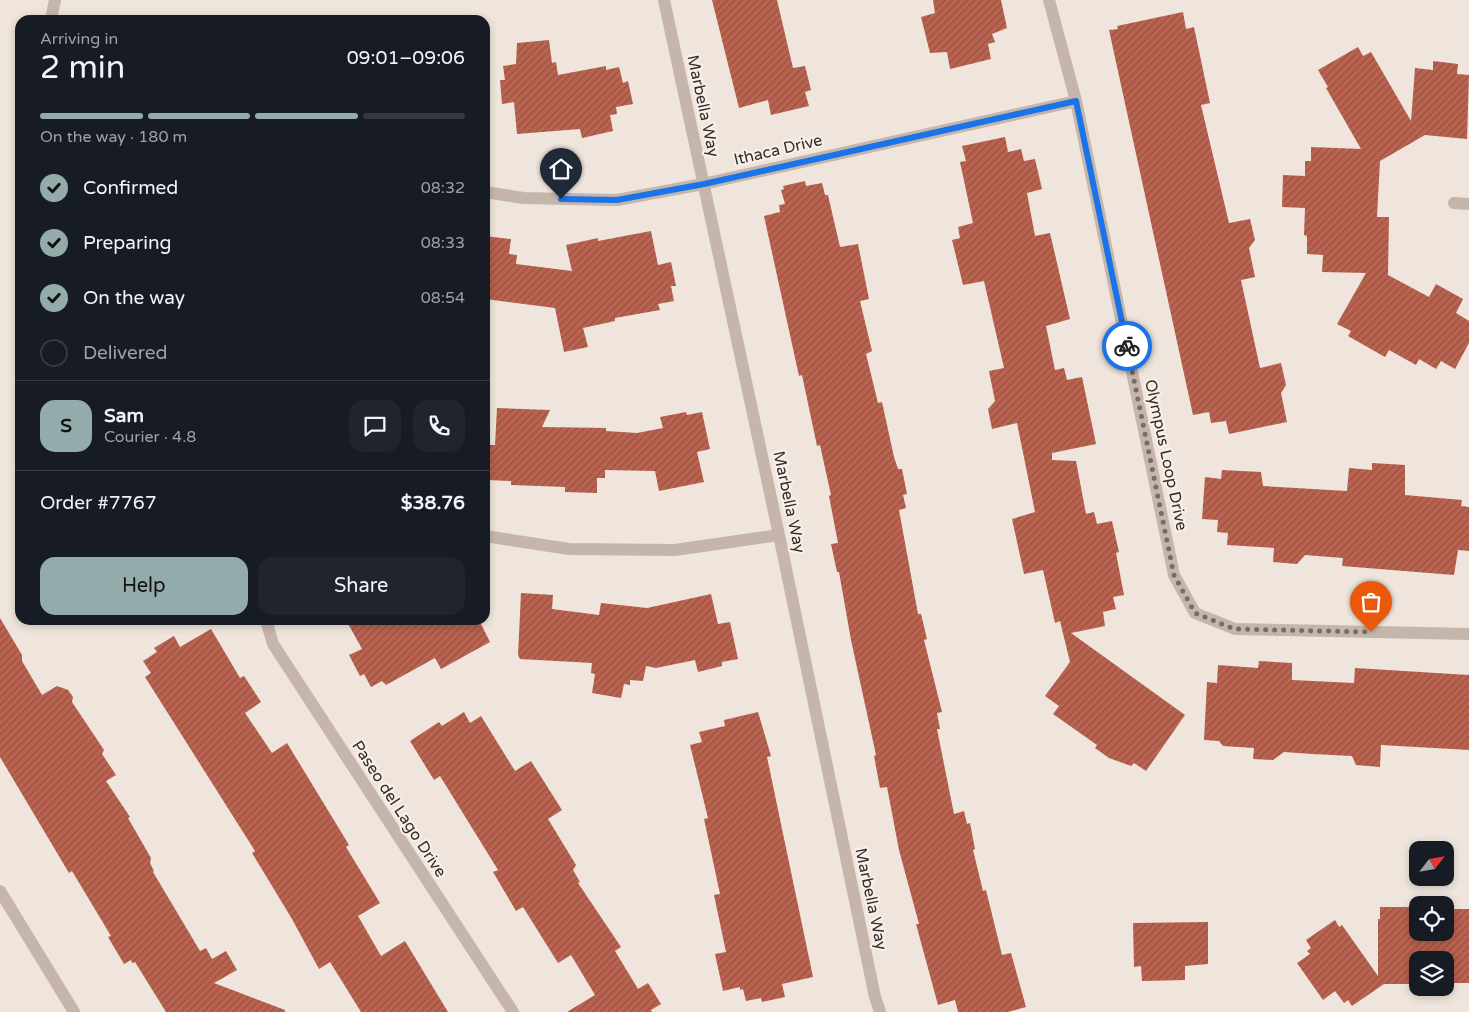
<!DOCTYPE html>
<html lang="en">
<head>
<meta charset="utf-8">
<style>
	:root { --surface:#171b24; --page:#20242c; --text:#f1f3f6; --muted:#9ea1a6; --line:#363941; --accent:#94abac }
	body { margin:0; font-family:"Varela Round",sans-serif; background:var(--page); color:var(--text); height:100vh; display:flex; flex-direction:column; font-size:19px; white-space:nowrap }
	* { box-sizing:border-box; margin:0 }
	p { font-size:16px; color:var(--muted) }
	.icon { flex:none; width:28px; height:28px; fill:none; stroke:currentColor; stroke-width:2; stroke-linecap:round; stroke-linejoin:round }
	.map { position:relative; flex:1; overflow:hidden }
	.sheet { position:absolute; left:15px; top:15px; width:475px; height:610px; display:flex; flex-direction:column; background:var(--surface); border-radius:15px; box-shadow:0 2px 8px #0003 }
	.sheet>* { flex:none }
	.needle { width:32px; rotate:59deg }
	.controls { position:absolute; left:1409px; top:841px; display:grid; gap:10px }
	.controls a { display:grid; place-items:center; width:45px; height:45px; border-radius:10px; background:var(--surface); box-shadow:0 2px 8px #0003; font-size:25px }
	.pin { position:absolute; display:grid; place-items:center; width:42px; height:42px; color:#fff; margin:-51px -21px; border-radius:50% 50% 50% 0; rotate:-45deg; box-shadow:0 0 5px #0007 }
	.pin .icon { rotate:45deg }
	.courier { position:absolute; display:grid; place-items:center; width:50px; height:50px; margin:-25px; border:4px solid #1a73e8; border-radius:50%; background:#fff; color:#222; box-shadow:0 1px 6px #0007 }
	.head em { font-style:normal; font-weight:600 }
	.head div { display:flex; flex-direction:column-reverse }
	.head { display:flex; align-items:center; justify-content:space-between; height:85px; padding:0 25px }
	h1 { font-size:32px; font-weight:600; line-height:38px }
	.bar { display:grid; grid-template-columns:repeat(4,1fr); gap:8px 5px; align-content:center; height:60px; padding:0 25px }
	.bar i { height:6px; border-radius:4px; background:var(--line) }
	.bar .selected { background:var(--accent) }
	.bar p { grid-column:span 4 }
	.line { display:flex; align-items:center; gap:12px; padding:0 25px; border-top:1px solid var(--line) }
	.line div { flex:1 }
	.round { display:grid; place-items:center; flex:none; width:52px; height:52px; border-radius:15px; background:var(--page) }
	ol { padding:0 25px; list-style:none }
	li { display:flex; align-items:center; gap:15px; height:55px }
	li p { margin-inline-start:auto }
	li .icon { padding:5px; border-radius:50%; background:var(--accent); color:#111; stroke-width:4 }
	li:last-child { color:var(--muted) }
	li i { width:28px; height:28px; border:2px solid var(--line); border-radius:50% }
	.cta { display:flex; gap:10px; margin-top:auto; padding:10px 25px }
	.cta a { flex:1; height:58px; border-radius:15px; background:var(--accent); color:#111; font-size:20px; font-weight:600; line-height:58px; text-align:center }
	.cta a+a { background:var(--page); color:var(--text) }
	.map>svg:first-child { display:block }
</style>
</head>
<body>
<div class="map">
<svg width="1469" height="1012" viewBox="0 0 1469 1012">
	<defs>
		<pattern id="building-hatch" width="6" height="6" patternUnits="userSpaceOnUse" patternTransform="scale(1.25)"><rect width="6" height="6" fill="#ba6350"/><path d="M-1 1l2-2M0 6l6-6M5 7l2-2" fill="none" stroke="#985242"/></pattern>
	</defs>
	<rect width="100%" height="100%" fill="#efe5dc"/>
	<!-- building -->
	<path fill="url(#building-hatch)" d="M712,0H777L793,68L805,66L811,90L805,92L809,106L771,115L768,100L739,108Z
		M933,0H1001L1007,28L992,34L995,42L988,44L991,59L950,69L947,52L930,53L921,17L935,13Z
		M1183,12L1186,29L1194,27L1210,103L1201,105L1229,223L1250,219L1255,240L1249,248L1255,277L1241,280L1260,368L1281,363L1286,385L1281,393L1287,422L1229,434L1226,421L1211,423L1209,412L1193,415L1109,30L1118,29L1117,26Z
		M549,40L552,63L556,62L558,75L606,66V70L619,67L623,83L628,81L633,104L616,107L617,114L610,115L613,131L582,138L580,129L517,134L514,102L502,104L500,80H505L503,66L516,64L517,43Z
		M1358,47L1363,56L1371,52L1411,121L1415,68L1433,70V61L1458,64L1457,74L1469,75L1467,139L1425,135L1380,161L1377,217H1389L1388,275L1429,297L1436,284L1463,299L1456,313L1469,321V343L1455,369L1441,361L1436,369L1419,359L1416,365L1389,350L1385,357L1348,336L1351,331L1337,324L1366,273L1322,272L1323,255L1307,254V236L1304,235L1305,208L1282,207L1283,175L1305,176V161H1311V147L1361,149L1326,88L1328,87L1318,70Z
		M1005,137L1008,152L1021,149L1024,161L1035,159L1042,189L1027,193L1035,236L1050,233L1070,319L1046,326L1055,370L1064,368L1067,380L1082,377L1096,444L1052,453V460L1076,461L1086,514L1094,512L1097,524L1112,521L1119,552L1116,553L1124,595L1113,597L1116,609L1103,612L1105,626L1071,633L1185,715L1146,771L1134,763L1131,766L1109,758L1095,748L1097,745L1053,714L1059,706L1045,696L1070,662L1060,621L1055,623L1043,570L1024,574L1012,519L1035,512L1017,423L992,429L988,409L995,401L989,371L1004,368L984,281L963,285L952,240L960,238L958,227L973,223L960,162L966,161L962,146Z
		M805,181L806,186L822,183L825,195H828L840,247L858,244L869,299L860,301L872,351L866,354L878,403L882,402L894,457L898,469H902L907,494L903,495L906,508L899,510L918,614H921L927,639L924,640L942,712L937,713L940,729H937L954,814L964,811L967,824L970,823L975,849L973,850L983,891L986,890L1002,955L1011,953L1026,1007L1008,1012H958L955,1000L938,1005L916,924H919L899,850L887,787L880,788L874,756L876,755L851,640L839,572H837L831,544L838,543L829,496L831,495L820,445L817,446L802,375L799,376L764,216L780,212L779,205L785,204L781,190L784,189L783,186Z
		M651,231L658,265L671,262L676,286H671L674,301L658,304L660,310L615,318V321L583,328L588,347L564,352L555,308L485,299V236L511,239L509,254L517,255L516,264L572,271L566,245L598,238V241Z
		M497,408L550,410L542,427L606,428V431L637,433L663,428L660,417L686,412L687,415L702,412L710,449L697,452L704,482L659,491L655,471L605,470V478H597V493L565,492V487L511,485V481L488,480L489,445H495Z
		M1372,463L1405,465V495L1462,500L1461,506L1469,507V551L1458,550L1454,575L1342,566L1343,558L1305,555L1297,564L1273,562L1274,548L1227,545L1228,533L1217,532L1218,520L1202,519L1205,477L1221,479L1222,470L1261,472L1263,486L1347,491L1349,468L1372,470Z
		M521,593L553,595L552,609L599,615L601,603L647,608L711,594L718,624L730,622L738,659L722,662V666L698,672L695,660L656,668L646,666L643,681L630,680V685L624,684L621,698L592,693L595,674L591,673L592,663L520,659L518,655Z
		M0,618L22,655V661L42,695L57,686L68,690L73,697L72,702L104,750L102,754L116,775L106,781L130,817L128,818L151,858L150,863L154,871L153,872L200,951L206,948L212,959L226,951L237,970L214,983L285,1010V1012H166L135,962L132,963L131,960L124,964L108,937L111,936L72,871L69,873L0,757Z
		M346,620H479L490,642L441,669L435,658L386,685L382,681L371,687L364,674L360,676L349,655L362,649Z
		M211,629L240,678L244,676L261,702L245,713L272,753L287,743L349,845L346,847L380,903L358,916L381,956L405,941L448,1012H361L330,962L319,969L292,919L252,853L255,851L145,677L151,673L143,661L157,652L154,648L174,636L180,647Z
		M1259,661L1292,663V680L1354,683L1355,668L1469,675V750L1381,745L1380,767L1356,765L1352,756L1312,754L1284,752L1273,760L1253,759L1254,748L1223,746L1219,741L1204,740L1207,682L1217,683L1218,665L1258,668Z
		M464,712L470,723L481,716L515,771L531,761L562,810L548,819L576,865L573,870L580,882L578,883L621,947L615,951L638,989L648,983L661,1004L651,1010L652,1012H567L595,995L571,955L558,963L523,907L516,911L493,872L498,870L440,776L434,780L410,741L439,722L442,726Z
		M758,712L771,756L767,757L813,977L782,984L785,997L762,1002L761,998L746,1001L743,989L740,990V987L723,991L715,954L726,952L714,895L720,894L704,819L708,818L690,745L702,742L699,732L725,726L724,720Z
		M1380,907H1418V932H1445V909H1469V983H1445V960H1418V984H1384L1352,1006L1348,1000L1344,1003L1335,991L1323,1000L1297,963L1310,954L1307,951L1311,948L1306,940L1335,920L1339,927L1342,925L1378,976V919H1380Z
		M1208,922V964L1185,966V980L1142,981L1141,966L1134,967L1133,923Z"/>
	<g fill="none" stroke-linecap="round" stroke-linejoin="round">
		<!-- minor -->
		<path stroke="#c6b5aa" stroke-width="12" d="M664,0L779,535L875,997L880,1012
			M1049,0L1076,101L1174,575L1195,613L1235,629L1469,634
			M51,20L55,0
			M485,192L523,198L617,200L703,184L1076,101
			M1454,203L1469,204
			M485,536L569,549L675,550L779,535
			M266,620L273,644L513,1012
			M0,891L74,1012"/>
	</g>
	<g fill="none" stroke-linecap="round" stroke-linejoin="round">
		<!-- done -->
		<path stroke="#756d68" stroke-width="5" stroke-dasharray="0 9" d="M1127,346L1174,575L1195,613L1234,629L1371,632"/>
		<!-- route -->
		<path stroke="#1a73e8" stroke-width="6" d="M561,199L617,200L704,184L1076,101L1127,346"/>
	</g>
	<g text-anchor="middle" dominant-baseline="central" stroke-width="4.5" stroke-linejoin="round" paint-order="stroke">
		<!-- street labels -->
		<g font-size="16" fill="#342c29" stroke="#f8f0e8">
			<text transform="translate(703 106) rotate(78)">Marbella Way</text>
			<text transform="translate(778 150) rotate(-13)">Ithaca Drive</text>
			<text transform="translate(1166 455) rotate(78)">Olympus Loop Drive</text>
			<text transform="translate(789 502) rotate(78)">Marbella Way</text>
			<text transform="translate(399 809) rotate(57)">Paseo del Lago Drive</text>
			<text transform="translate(871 899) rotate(78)">Marbella Way</text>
		</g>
	</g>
</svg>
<div class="controls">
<a><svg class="needle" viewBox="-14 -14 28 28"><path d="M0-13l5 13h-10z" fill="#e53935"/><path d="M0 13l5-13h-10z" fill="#9ea1a6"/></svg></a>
<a><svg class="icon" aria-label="locate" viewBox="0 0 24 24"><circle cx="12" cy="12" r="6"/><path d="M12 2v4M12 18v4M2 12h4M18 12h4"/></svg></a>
<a><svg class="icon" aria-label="layers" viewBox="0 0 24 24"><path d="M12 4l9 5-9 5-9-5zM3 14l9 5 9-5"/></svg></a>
</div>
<div class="pin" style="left:1371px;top:632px;background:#ea580c"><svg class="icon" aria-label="bag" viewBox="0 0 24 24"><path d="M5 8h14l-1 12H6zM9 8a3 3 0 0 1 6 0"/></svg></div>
<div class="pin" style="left:561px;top:199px;background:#1f2937"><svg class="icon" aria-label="home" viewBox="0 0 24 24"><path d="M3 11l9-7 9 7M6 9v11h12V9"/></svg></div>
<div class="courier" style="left:1127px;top:346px"><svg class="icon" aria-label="bike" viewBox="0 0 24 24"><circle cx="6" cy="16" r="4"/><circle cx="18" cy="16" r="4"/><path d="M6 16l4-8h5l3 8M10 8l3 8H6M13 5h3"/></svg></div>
<section class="sheet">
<div class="head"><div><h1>2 min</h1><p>Arriving in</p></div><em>09:01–09:06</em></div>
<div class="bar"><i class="selected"></i><i class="selected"></i><i class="selected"></i><i></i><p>On the way · 180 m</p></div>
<ol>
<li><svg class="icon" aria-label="check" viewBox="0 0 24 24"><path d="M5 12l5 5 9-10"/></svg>Confirmed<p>08:32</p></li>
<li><svg class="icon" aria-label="check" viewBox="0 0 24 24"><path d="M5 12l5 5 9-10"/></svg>Preparing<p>08:33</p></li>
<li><svg class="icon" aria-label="check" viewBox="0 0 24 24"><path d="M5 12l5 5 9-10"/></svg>On the way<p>08:54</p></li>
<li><i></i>Delivered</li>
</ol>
<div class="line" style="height:90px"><b class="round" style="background:var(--accent);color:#111">S</b><div><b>Sam</b><p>Courier · 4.8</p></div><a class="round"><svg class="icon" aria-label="chat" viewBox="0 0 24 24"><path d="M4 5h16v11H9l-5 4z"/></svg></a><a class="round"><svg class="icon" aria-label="phone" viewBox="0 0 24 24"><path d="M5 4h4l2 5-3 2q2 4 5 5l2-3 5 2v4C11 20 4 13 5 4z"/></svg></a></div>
<div class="line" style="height:65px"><div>Order #7767</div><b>$38.76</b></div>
<div class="cta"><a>Help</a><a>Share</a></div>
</section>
</div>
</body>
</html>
